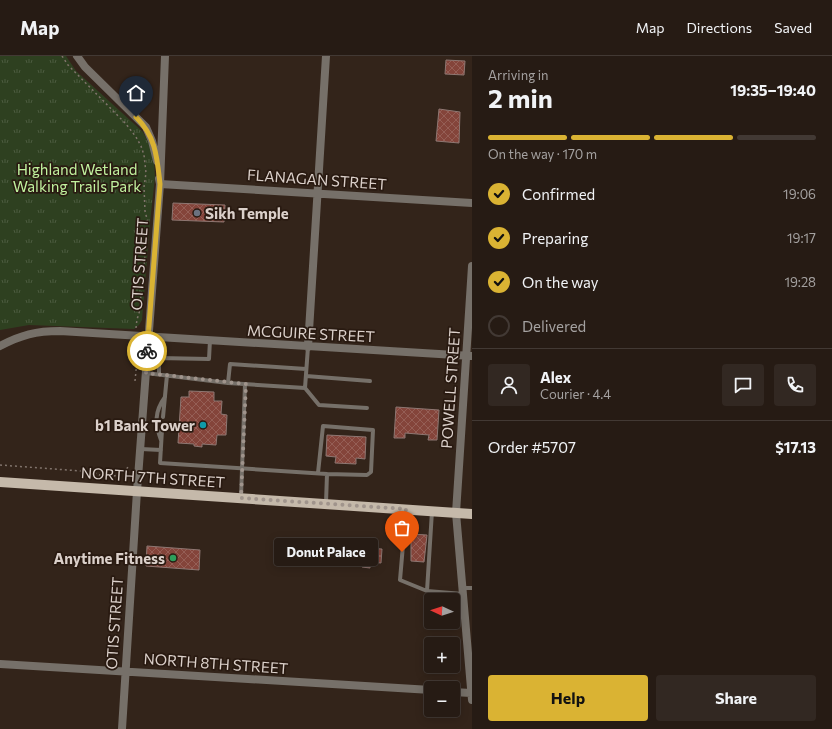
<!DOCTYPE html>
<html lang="en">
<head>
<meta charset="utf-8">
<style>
	:root { --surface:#261b14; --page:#322822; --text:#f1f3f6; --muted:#a4a1a0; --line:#423934; --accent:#dab333 }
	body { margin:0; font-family:Commissioner,sans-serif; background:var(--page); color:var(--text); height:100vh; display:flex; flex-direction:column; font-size:15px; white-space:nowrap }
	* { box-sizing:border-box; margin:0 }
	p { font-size:13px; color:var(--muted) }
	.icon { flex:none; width:22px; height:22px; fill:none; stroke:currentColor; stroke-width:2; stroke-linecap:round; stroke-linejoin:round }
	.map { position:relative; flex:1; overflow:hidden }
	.drawer { display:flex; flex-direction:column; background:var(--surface); width:360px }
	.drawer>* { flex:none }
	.needle { width:26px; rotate:273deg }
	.controls { position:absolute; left:424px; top:537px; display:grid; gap:8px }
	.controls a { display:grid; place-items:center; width:36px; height:36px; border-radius:4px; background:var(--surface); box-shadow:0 2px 10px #0003,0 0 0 1px var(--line); font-size:20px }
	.pin { position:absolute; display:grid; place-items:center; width:34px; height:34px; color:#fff; margin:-41px -17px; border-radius:50% 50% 50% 0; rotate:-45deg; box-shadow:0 0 4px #0007 }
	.pin .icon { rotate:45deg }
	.courier { position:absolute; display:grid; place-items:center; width:40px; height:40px; margin:-20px; border:3px solid #dab333; border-radius:50%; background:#fff; color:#222; box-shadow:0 1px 5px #0007 }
	.bubble { position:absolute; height:28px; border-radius:4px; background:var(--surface); box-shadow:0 2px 10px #0003,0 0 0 1px var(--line); font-size:13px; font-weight:700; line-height:28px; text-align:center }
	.head em { font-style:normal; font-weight:700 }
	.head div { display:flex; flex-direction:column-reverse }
	.head { display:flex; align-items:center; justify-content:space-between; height:68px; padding:0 16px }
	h1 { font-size:26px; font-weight:700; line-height:30px }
	.bar { display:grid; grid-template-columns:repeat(4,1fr); gap:6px 4px; align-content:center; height:48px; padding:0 16px }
	.bar i { height:5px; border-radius:3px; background:var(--line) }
	.bar .selected { background:var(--accent) }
	.bar p { grid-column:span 4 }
	.line { display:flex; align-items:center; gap:10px; padding:0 16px; border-top:1px solid var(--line) }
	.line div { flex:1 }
	.round { display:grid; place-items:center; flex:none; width:42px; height:42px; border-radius:4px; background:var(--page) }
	ol { padding:0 16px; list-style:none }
	li { display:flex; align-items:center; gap:12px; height:44px }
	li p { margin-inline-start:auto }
	li .icon { padding:4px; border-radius:50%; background:var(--accent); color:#111; stroke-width:4 }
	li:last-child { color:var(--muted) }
	li i { width:22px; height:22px; border:2px solid var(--line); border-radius:50% }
	.cta { display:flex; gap:8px; margin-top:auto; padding:8px 16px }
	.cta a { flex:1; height:46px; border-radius:4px; background:var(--accent); color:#111; font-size:16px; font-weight:700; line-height:46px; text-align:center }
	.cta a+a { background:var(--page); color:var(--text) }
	header { display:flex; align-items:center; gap:24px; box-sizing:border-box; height:56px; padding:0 20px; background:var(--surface); border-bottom:1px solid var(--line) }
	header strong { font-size:19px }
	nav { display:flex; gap:22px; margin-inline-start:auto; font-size:14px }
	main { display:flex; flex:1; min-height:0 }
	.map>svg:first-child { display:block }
</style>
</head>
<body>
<header>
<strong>Map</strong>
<nav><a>Map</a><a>Directions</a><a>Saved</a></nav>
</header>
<main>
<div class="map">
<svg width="472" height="673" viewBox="0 0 472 673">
	<defs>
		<pattern id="grass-tufts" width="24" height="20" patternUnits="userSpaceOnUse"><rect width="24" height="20" fill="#2e4020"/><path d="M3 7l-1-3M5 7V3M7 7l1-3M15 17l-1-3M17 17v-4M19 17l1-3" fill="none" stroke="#4c5b3f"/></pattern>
		<pattern id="building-cross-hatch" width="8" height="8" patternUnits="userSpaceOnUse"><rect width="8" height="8" fill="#84443a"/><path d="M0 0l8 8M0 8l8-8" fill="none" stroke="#955e55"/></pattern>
	</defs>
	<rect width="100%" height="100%" fill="#33241a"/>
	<!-- grass -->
	<path fill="url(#grass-tufts)" d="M0,0H66L76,15L143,76L150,90L154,105L155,121L150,166L142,264L139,269L134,273L29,269L0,274Z"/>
	<!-- building -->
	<path fill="url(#building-cross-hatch)" stroke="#8e7772" d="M446,4L465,5L464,19L445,18Z
		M439,53L460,56L459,87L436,85Z
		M173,147L225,149L224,166L172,164Z
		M189,335L214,336V345H222L221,358L227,359L226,379H217L216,389L202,388V391L194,390V388L178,387L181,341H189Z
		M396,351L439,354L437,384H428L429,379L405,377V382H394Z
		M327,379L366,381L365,403L356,402V408L335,407L336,401L326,400Z
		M411,478L427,479L424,506L411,505Z
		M147,490L200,494L199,514L146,510Z
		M363,492L382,493L381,507L370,506V512L362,511Z"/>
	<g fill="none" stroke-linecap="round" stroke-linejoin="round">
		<!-- path -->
		<path stroke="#81746c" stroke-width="1.5" stroke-dasharray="2 3" stroke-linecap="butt" d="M62,0L68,9L126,68L136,81L141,90L144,99L146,117L144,131L145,155L148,167
			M136,272L137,263L139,258L146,190
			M135,325L137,305L135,297L136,287
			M0,409L94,416C104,424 124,421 129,409"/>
		<!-- service -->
		<path stroke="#767069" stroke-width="4" d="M308,291L305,332L319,349L367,352
			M146,317L228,327L305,332
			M159,318V302L209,303L210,284
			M306,320L370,325
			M228,327L230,308L306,313
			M163,361L167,319
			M162,374L160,407L327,418L326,447
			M161,384C155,368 154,356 165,341
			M141,393L161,394
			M318,417L323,370L373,374L371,416L367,419L327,418
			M241,441L245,328
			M406,454L400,524L427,535L463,538
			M463,532H472
			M427,535L432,455"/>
		<!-- minor -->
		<path stroke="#767069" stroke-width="8" d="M77,0L85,11L146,71L152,85L157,105
			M159,123L160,128L472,147
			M472,210L456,457L472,644
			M0,290C21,279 36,275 60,275L472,300
			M308,291L326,0
			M0,608L431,634
			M453,636L471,637
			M122,673L137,435L160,128L165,0"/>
		<!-- primary -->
		<path stroke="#c5b9aa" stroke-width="10" d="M0,426L472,458"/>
	</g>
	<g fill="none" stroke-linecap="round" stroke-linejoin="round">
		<!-- done -->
		<path stroke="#a0948c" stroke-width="4" stroke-dasharray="0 7.2" d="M147,295L146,317L246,328L241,442L406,453L402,496"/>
		<!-- route -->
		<path stroke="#dab333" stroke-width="5" d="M136,61C156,81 157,101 160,128L147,295"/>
	</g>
	<!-- markers -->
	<circle fill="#6b7280" stroke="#291a11" stroke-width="1.5" cx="197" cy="157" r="4"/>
	<circle fill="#0f9aa8" stroke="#291a11" stroke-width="1.5" cx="203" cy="369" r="4"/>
	<circle fill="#2e9e5b" stroke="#291a11" stroke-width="1.5" cx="173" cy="502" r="4"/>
	<g text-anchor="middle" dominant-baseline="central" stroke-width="3.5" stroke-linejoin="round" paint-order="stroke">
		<!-- park labels -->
		<g font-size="15" fill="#c1f29f" stroke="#291a11">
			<text x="77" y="113">Highland Wetland<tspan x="77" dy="17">Walking Trails Park</tspan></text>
		</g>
		<!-- street labels -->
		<g font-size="15" fill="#dbd0ca" stroke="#291a11">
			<text transform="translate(317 123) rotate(4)">FLANAGAN STREET</text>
			<text transform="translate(139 208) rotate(-86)">OTIS STREET</text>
			<text transform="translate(311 277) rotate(3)">MCGUIRE STREET</text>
			<text transform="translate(450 332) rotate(-86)">POWELL STREET</text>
			<text transform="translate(153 421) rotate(4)">NORTH 7TH STREET</text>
			<text transform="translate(114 567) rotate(-86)">OTIS STREET</text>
			<text transform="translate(216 607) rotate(4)">NORTH 8TH STREET</text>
		</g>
		<!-- poi labels -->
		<g font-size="15" font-weight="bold" fill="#dbd0ca" stroke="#291a11" text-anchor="end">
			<text x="205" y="157" text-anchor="start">Sikh Temple</text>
			<text x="195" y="369">b1 Bank Tower</text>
			<text x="165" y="502">Anytime Fitness</text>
		</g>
	</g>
</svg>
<div class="controls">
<a><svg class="needle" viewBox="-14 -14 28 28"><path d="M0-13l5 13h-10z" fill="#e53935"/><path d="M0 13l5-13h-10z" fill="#a4a1a0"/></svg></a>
<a>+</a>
<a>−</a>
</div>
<div class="pin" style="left:402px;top:496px;background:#ea580c"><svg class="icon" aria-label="bag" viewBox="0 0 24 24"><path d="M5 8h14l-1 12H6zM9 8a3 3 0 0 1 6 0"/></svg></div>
<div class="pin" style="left:136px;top:61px;background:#1f2937"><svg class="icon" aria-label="home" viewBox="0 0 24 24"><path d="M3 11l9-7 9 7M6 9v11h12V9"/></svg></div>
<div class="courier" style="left:147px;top:295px"><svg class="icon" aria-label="bike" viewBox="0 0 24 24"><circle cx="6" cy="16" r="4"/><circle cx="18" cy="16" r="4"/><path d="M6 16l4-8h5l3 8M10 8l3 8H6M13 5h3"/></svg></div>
<div class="bubble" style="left:274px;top:482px;width:104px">Donut Palace</div>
</div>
<section class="drawer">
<div class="head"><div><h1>2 min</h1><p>Arriving in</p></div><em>19:35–19:40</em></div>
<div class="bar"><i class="selected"></i><i class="selected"></i><i class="selected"></i><i></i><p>On the way · 170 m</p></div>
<ol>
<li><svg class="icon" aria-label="check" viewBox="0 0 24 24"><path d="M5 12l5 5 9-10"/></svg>Confirmed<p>19:06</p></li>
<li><svg class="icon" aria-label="check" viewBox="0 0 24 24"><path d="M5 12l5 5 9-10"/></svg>Preparing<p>19:17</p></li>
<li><svg class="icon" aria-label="check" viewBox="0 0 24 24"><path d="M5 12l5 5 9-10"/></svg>On the way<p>19:28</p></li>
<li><i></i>Delivered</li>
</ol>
<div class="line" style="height:72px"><a class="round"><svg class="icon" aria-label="person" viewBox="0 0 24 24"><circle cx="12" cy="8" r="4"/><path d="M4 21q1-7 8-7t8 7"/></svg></a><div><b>Alex</b><p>Courier · 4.4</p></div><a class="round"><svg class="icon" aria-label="chat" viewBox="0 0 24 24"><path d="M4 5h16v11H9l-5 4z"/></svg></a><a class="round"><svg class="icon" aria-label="phone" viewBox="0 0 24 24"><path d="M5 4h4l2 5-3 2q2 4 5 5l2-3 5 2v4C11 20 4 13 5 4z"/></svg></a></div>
<div class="line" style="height:52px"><div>Order #5707</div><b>$17.13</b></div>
<div class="cta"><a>Help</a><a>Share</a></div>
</section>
</main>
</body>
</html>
